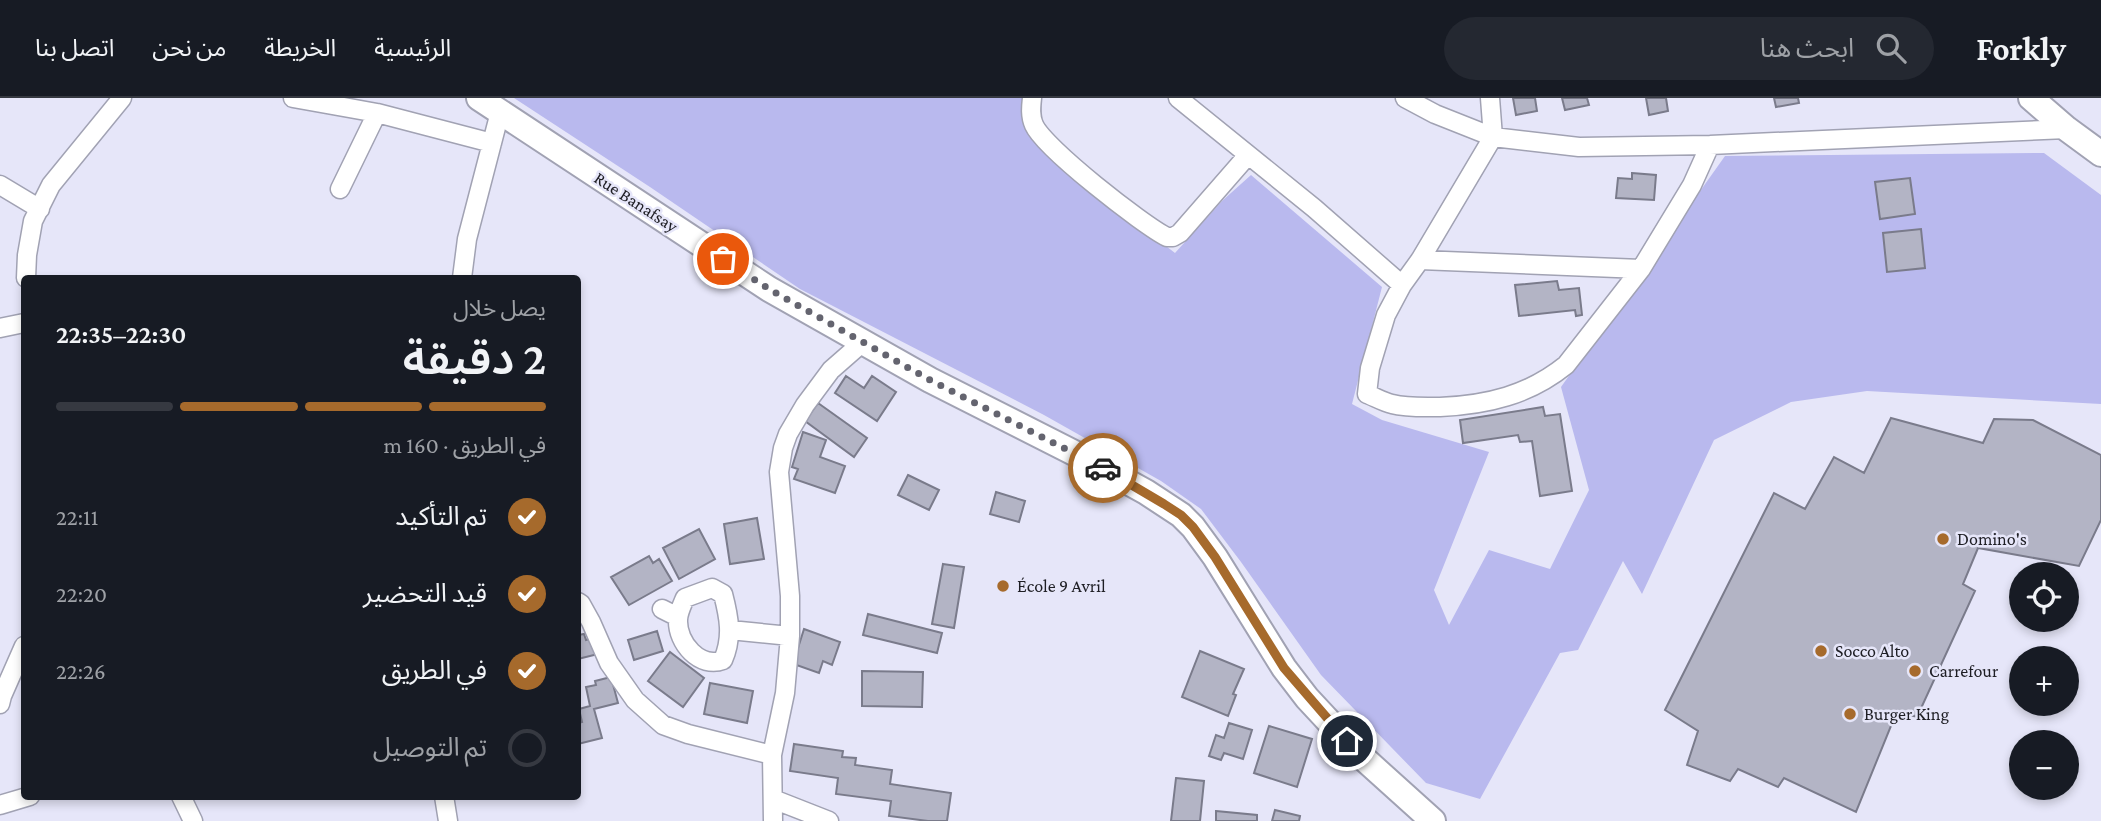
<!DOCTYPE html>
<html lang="ar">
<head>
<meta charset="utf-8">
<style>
	:root { --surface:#171b24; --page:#242831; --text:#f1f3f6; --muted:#9ea1a6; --line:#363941; --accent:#a66a2c }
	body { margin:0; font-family:"Crimson Pro","Noto Sans Arabic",serif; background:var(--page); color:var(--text); direction:rtl; height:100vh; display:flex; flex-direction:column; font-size:26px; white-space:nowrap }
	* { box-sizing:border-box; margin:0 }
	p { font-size:23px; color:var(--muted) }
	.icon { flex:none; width:38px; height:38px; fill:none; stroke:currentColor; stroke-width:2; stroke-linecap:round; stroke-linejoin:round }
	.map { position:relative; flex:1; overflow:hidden; direction:ltr }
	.drawer { position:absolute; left:21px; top:177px; width:560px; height:525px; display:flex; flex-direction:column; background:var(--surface); border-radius:7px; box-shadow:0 4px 10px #0003; direction:rtl }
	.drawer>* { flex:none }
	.controls { position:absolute; left:2009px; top:464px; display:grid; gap:14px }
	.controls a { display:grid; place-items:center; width:70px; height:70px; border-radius:50%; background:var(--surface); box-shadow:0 4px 10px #0003; font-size:35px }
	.pin { position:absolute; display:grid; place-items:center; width:60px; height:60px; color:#fff; margin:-30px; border:4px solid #fff; border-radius:50%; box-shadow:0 2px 7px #0007 }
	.courier { position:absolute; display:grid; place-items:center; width:70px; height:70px; margin:-35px; border:5px solid #a66a2c; border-radius:50%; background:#fff; color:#222; box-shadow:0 2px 9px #0007 }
	.summary em { font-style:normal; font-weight:600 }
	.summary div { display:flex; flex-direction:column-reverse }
	.summary { display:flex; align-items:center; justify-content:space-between; height:119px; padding:0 35px }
	h1 { font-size:46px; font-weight:600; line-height:52px }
	.bar { display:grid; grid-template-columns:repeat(4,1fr); gap:10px 7px; align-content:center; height:84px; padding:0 35px }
	.bar i { height:9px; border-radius:5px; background:var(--line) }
	.bar .active { background:var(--accent) }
	.bar p { grid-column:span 4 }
	ol { padding:0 35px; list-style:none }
	li { display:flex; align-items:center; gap:21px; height:77px }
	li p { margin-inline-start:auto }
	li .icon { padding:7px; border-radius:50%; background:var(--accent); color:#fff; stroke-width:4 }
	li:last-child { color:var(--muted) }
	li i { width:38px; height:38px; border:4px solid var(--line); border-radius:50% }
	header { display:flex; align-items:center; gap:42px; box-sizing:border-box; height:98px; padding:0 35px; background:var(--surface); border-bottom:2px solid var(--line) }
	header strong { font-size:33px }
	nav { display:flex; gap:38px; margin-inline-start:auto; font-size:24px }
	.search { width:490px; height:63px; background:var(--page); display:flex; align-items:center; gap:18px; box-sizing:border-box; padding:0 24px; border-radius:38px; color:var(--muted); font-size:26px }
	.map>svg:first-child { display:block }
</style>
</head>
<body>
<header>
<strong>Forkly</strong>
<div class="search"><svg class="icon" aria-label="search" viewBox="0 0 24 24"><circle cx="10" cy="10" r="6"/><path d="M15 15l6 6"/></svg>ابحث هنا</div>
<nav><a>الرئيسية</a><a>الخريطة</a><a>من نحن</a><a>اتصل بنا</a></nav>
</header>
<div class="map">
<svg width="2101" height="723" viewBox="0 0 2101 723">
	<rect width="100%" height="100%" fill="#e6e6f9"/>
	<!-- green -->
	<path fill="#b9b9ee" d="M514,0H1027L1021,15L1051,60L1175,155L1222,103L1251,77L1382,189L1352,306L1382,322L1489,354L1434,492L1449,527L1489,452L1550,471L1589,392L1561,289L1725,58L2044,55L2101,97V306L1867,293L1791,304L1714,342L1642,496L1623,463L1578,552L1560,555L1480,701L1426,685L1321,577L1241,464L1201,411L1161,383L1044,317L800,191L650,89Z"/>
	<!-- building -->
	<path fill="#b3b4c5" stroke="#7a7b8b" stroke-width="2" d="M1513,0H1535L1537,13L1516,17Z
		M1562,0H1587L1589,7L1565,12Z
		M1646,0H1666L1668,13L1649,17Z
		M1774,0H1798L1799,5L1776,9Z
		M1632,75L1656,77L1654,102L1616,100L1618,80L1632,81Z
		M1910,80L1915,116L1880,121L1875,84Z
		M1921,131L1925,170L1887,174L1883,135Z
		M1557,183L1559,192L1579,190L1582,217L1576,218L1575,212L1519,218L1515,187Z
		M846,278L864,290L872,278L896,294L877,323L835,295Z
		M818,305L867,340L854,359L805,323Z
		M1543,309L1545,318L1560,316L1572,393L1540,398L1532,343L1520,344L1518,337L1463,345L1460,322Z
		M1891,320L1983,345L1994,321L2033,322L2101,357V422L2079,468L1978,450L1963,486L1975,493L1917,619L1897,613L1856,714L1784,680L1778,689L1738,671L1730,683L1687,667L1698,633L1665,612L1774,395L1805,411L1834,359L1864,375Z
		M803,334L826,342L820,359L845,368L835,395L794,381L798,371L792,369Z
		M908,377L939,392L929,412L898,397Z
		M996,394L1025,403L1019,424L990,416Z
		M757,420L764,461L730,466L724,426Z
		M699,431L715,461L679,481L663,450Z
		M649,458L653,465L659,461L672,483L629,507L611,479Z
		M943,466L964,469L954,530L932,526Z
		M868,516L942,535L937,555L863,537Z
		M804,531L840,544L832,567L823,563L819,575L788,564L798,550Z
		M657,533L663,553L634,562L628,542Z
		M584,536L586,542L594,540L598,556L578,561V537Z
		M1200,553L1244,571L1233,596L1236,597L1228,618L1182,599Z
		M670,554L704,580L683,609L648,583Z
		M862,573L923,574L922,609L862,608Z
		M611,579L618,605L594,611L602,640L578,646V625L582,624L579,611L590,608L586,589L596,587L595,583Z
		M710,585L753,593L747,625L704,616Z
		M1229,625L1252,632L1243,661L1224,655L1221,662L1209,658L1216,637L1224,640Z
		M1269,628L1312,641L1297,689L1254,675Z
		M794,646L843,653L842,659L856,660L855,667L892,672L890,686L951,695L947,723H928L889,718L891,703L836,696L838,680L790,673Z
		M1176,680L1204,683L1200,723H1171Z
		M1275,712L1300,718L1299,723H1272Z
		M1216,713L1257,717V723H1216Z"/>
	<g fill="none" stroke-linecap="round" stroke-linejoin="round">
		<defs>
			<path id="street" d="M293,0L377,15L492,45
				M1032,0C1031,9 1030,18 1034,27C1044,50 1143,127 1167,139H1173L1180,135L1248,57
				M1178,0L1314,110L1402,187
				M1405,0L1435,16L1493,39L1579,49L1710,47L2067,31
				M1490,0L1493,39L1420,162L1402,187L1386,217L1370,270L1367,296C1375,299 1383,304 1392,306C1407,310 1425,309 1440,309C1487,307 1529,297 1566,267L1641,171L1692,87L1710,47
				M0,87L40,111
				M340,91L377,15
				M1420,162L1641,171
				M26,180L27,157L33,123L51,87L122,0
				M462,180L467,141L500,14
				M0,230L24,225
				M712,490L723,496C729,519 733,539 723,562C700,571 677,545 678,522C678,515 682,507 685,500Z
				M578,504L581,506L591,524L609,565L635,602L663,627L688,636L772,657
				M662,511L678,519
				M730,532L790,538
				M0,606L2,598L24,548
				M181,698L193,723
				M444,698L448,723
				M773,701L829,723
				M0,707L30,698
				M773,723L772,657L785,595L790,538V498L779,374L783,350L788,336L805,307L831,272L863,244"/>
			<path id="secondary" d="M479,0L769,191L930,282L1086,361L1146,394L1181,417L1193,429L1215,459L1284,570L1307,600L1361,658L1433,723
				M2031,0L2067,31L2101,56"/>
		</defs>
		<!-- street casing -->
		<use href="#street" stroke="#a1a2b3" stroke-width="21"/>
		<!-- secondary casing -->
		<use href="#secondary" stroke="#a1a2b3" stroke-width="28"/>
		<!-- street -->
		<use href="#street" stroke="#fff" stroke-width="18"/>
		<!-- secondary -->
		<use href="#secondary" stroke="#fff" stroke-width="24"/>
	</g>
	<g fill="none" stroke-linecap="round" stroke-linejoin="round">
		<!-- done -->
		<path stroke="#64646f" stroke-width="7" stroke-dasharray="0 12.6" d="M723,161L769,191L930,282L1103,370"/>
		<!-- route -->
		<path stroke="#a66a2c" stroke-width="9" d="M1103,370L1164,406L1181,417L1193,429L1215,459L1284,570L1347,643"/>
	</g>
	<!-- markers -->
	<g fill="#a66a2c" stroke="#e6e6f9" stroke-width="2.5">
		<circle cx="1943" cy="441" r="7"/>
		<circle cx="1003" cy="488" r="7"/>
		<circle cx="1821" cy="553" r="7"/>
		<circle cx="1915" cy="573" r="7"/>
		<circle cx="1850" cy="616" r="7"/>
	</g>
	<g text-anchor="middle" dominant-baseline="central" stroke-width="5" stroke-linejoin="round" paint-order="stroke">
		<!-- street labels -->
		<g font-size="18" fill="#1e1e24" stroke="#e6e6f9">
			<text transform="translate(636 104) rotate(33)">Rue Banafsay</text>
		</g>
		<!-- poi labels -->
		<g font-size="18" fill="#1e1e24" stroke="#e6e6f9" text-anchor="start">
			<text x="1957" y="441">Domino's</text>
			<text x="1017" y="488">École 9 Avril</text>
			<text x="1835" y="553">Socco Alto</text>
			<text x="1929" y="573">Carrefour</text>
			<text x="1864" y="616">Burger King</text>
		</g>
	</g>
</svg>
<div class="controls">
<a><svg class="icon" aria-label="locate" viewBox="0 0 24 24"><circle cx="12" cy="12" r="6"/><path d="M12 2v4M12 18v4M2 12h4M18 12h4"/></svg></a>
<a>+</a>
<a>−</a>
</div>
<div class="pin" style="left:723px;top:161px;background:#ea580c"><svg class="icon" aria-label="bag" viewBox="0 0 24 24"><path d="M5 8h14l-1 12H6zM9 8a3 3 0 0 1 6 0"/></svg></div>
<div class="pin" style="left:1347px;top:643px;background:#1f2937"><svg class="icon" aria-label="home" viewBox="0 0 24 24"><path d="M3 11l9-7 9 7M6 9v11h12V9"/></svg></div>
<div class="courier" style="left:1103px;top:370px"><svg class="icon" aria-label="car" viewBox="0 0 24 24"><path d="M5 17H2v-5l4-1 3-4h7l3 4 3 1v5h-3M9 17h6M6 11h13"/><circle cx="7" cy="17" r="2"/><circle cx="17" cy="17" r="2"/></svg></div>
<section class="drawer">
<div class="summary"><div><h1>2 دقيقة</h1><p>يصل خلال</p></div><em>22:30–22:35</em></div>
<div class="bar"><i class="active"></i><i class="active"></i><i class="active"></i><i></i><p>في الطريق · 160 m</p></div>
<ol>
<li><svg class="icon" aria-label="check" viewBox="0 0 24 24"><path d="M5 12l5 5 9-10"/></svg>تم التأكيد<p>22:11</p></li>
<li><svg class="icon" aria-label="check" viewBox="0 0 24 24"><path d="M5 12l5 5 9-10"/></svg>قيد التحضير<p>22:20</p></li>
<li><svg class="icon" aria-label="check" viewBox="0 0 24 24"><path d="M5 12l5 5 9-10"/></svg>في الطريق<p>22:26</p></li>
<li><i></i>تم التوصيل</li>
</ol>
</section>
</div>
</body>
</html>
